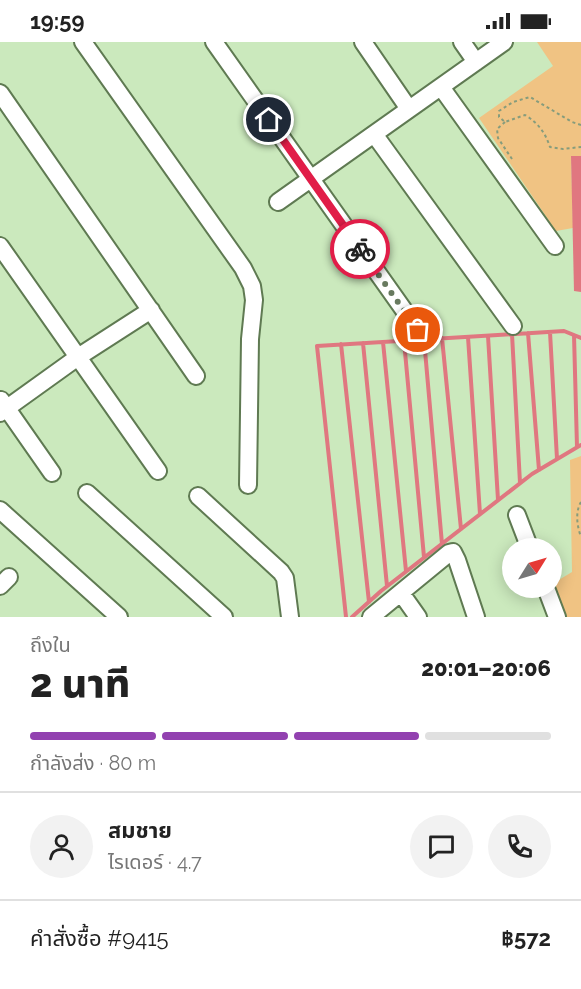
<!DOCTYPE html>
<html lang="th">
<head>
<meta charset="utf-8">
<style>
	:root { --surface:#fff; --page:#f2f2f2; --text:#222; --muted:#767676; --line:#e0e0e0; --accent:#9241b0 }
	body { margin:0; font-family:Raleway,"Noto Sans Thai",sans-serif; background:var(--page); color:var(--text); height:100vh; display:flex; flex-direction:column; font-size:22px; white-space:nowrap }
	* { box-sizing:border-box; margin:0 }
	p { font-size:20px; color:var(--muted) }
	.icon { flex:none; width:33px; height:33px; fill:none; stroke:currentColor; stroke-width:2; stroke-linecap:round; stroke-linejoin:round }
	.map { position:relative; height:575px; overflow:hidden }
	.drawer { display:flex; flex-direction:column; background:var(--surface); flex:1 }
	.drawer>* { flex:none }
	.needle { width:39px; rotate:53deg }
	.controls { position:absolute; left:502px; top:496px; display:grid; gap:12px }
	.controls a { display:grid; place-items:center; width:60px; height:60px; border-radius:50%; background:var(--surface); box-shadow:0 3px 15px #0003; font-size:30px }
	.pin { position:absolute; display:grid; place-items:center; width:51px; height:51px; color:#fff; margin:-26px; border:3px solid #fff; border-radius:50%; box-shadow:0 2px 6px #0007 }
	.courier { position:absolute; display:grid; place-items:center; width:60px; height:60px; margin:-30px; border:4px solid #e11d48; border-radius:50%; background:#fff; color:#222; box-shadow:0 2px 8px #0007 }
	.headline em { font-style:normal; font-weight:800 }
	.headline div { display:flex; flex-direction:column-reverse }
	.headline { display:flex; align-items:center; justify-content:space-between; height:102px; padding:0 30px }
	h1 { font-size:39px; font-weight:800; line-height:45px }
	.bar { display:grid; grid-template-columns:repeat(4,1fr); gap:9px 6px; align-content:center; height:72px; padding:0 30px }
	.bar i { height:8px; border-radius:4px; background:var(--line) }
	.bar .selected { background:var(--accent) }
	.bar p { grid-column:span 4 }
	.line { display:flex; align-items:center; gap:15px; padding:0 30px; border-top:2px solid var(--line) }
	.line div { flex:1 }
	.round { display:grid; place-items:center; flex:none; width:63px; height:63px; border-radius:32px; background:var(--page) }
	.status { display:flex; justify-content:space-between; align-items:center; height:42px; padding:0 30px; background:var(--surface); direction:ltr }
	.status svg { height:16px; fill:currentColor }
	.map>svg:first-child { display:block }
</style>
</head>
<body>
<div class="status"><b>19:59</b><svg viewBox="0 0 49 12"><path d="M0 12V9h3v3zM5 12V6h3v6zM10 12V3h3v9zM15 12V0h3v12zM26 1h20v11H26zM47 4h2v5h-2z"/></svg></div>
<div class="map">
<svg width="581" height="575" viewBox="0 0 581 575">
	<rect width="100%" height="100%" fill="#cbe9bd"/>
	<!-- green -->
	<path fill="#f0c383" d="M537,0H581V114H571L573,186L556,189L479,76L553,24Z
		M581,414V575H563L552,542L572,530L570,418Z"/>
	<!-- water -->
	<path fill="#e07780" d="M571,114H581V250L574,249Z"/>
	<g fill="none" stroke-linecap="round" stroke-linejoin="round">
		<!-- stream -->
		<path stroke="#e07780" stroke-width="4" d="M550,290L557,417
			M528,291L539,428
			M512,292L520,441
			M574,293L577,405
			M488,294L498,458
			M468,295L480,472
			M442,296L461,487
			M424,297L442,502
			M404,299L424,515
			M383,300L406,529
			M363,301L387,544
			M341,302L369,560
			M346,575L317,304L564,289L581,296
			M352,575L381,549L532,432L581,403"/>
		<defs>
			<path id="minor" d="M83,0L243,226L252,244L254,258L250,297L248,443
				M214,0L418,288
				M363,0L409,67
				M462,0L476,20
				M441,45L555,204
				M0,51L196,334
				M374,92L513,284
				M278,160L504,0
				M0,204L158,429
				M1,358L52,431
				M0,371L78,315L151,268
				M87,451L224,575
				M198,454L281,530L285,536L290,575
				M0,468L119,575
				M517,473L530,507
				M0,544L9,535
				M546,546L557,575
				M401,551L418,575
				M371,575L449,511L453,510L457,518L476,575"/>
		</defs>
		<!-- minor casing -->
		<use href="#minor" stroke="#5f7a52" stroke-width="20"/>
		<!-- path -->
		<path stroke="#869c7c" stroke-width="2" stroke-dasharray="3 3" stroke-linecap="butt" d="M505,80L497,87L498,96L512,117
			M581,83L572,80L530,55L513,60L499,69V75L505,80L525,73C538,81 545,90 550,105L563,107L581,105
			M581,460C575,470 577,484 581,495"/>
		<!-- minor -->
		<use href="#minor" stroke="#fff" stroke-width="16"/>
	</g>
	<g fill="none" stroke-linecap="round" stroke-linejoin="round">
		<!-- done -->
		<path stroke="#687a5f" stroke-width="6" stroke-dasharray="0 10.8" d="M360,207L418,288"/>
		<!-- route -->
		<path stroke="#e11d48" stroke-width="8" d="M269,78L360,207"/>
	</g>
</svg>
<div class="controls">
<a><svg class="needle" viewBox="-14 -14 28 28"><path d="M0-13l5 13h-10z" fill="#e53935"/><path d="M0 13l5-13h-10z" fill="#767676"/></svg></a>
</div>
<div class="pin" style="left:418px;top:288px;background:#ea580c"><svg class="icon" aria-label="bag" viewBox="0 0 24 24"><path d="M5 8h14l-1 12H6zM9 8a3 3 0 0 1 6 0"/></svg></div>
<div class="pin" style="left:269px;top:78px;background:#1f2937"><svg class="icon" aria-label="home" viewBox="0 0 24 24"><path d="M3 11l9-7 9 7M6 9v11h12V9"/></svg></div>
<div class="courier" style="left:360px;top:207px"><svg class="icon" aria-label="bike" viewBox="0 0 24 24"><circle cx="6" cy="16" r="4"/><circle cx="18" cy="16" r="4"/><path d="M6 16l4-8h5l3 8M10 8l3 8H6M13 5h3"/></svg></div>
</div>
<section class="drawer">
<div class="headline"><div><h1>2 นาที</h1><p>ถึงใน</p></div><em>20:01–20:06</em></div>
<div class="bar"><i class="selected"></i><i class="selected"></i><i class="selected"></i><i></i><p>กำลังส่ง · 80 m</p></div>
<div class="line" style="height:108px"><a class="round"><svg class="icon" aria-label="person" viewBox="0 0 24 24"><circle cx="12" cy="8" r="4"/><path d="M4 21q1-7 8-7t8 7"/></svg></a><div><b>สมชาย</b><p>ไรเดอร์ · 4.7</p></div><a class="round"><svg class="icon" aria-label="chat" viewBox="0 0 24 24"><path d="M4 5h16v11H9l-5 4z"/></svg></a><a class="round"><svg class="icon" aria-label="phone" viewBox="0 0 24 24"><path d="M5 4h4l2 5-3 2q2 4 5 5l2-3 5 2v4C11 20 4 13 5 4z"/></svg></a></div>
<div class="line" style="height:78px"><div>คำสั่งซื้อ #9415</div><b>฿572</b></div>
</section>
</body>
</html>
